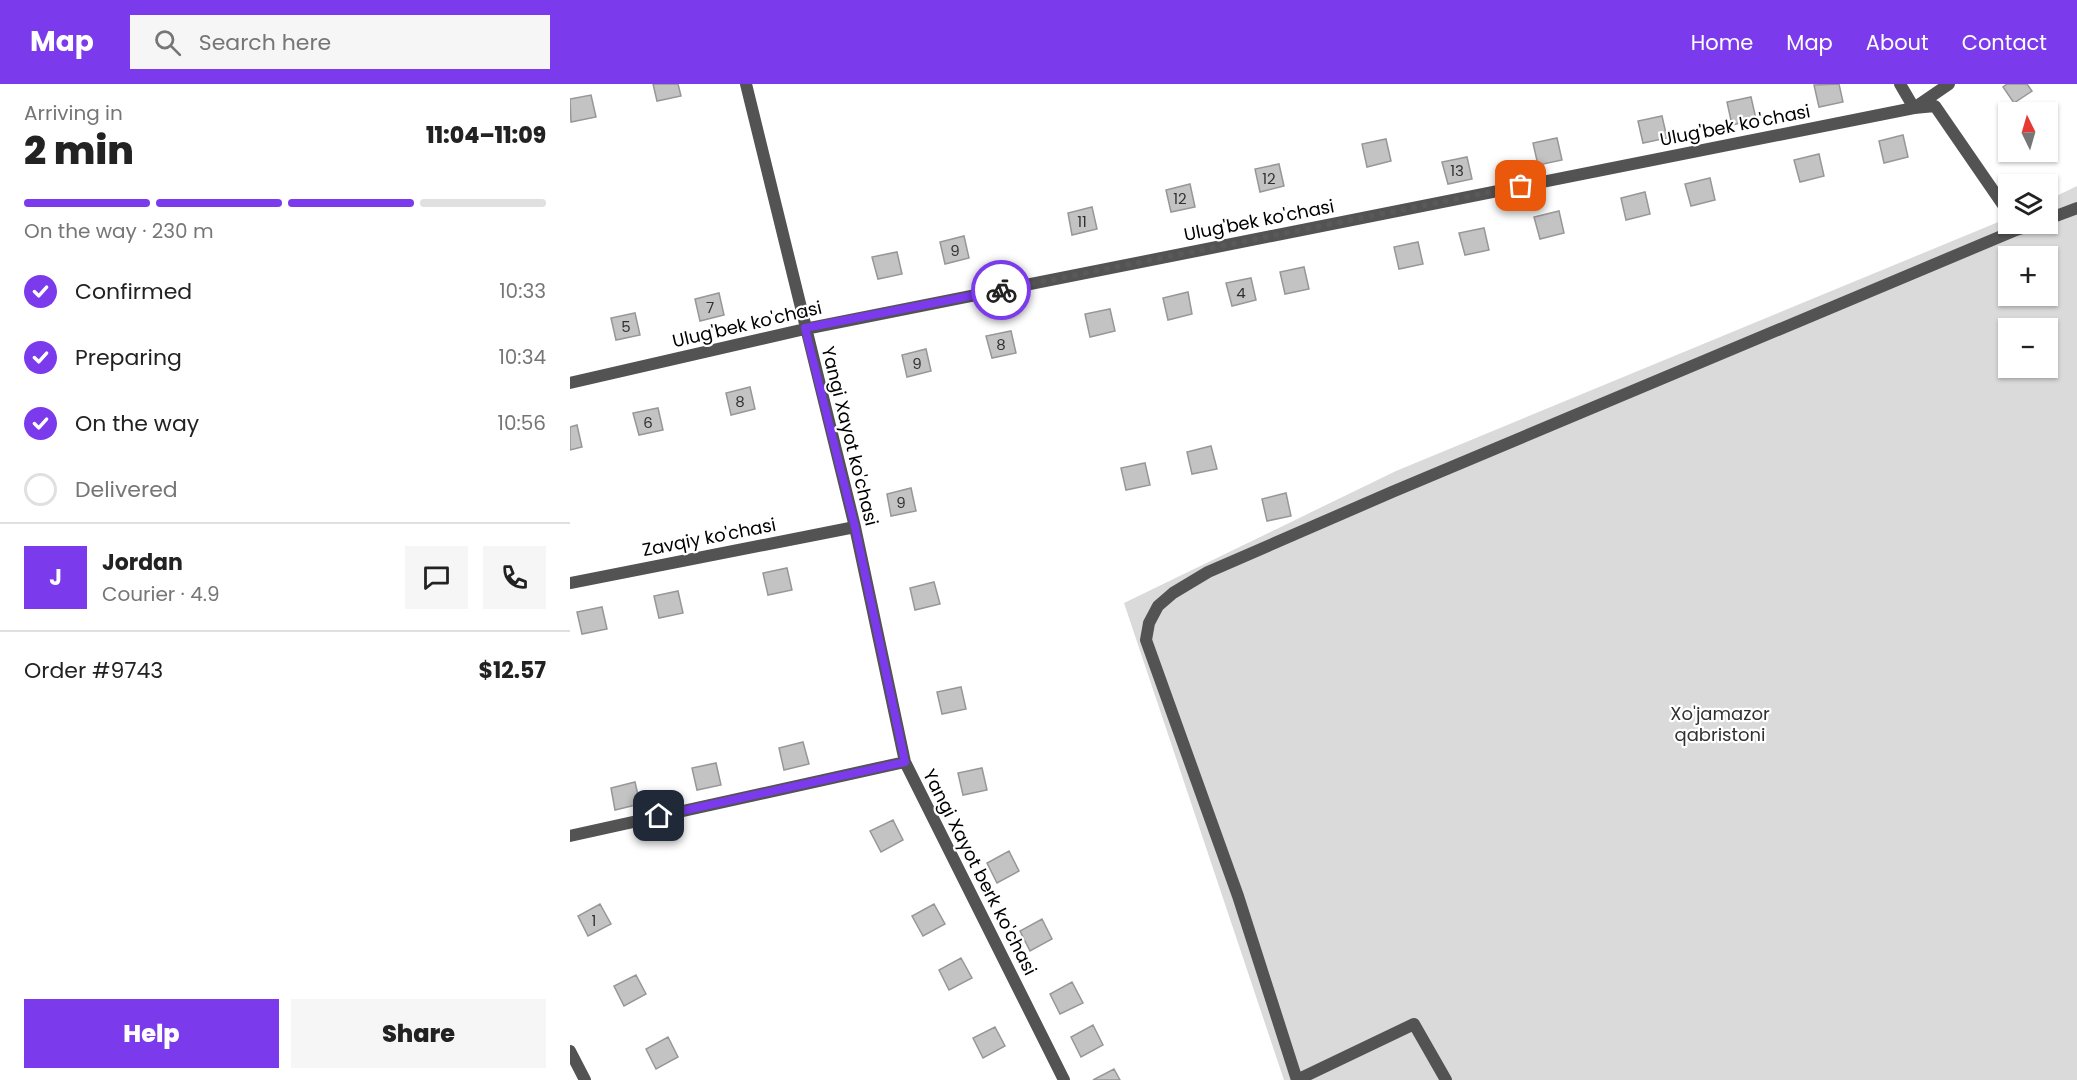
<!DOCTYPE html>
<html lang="en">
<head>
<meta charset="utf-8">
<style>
	:root { --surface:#fff; --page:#f6f6f6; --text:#222; --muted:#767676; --line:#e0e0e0; --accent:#7c3aed }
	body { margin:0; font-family:Poppins,sans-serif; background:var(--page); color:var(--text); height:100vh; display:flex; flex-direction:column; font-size:22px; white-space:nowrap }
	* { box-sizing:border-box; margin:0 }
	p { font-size:20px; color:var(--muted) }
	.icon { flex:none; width:33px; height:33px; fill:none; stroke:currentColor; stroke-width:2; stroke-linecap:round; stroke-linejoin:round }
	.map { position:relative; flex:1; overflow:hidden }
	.panel { display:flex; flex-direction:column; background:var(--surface); width:570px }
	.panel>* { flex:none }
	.needle { width:39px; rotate:355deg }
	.tools { position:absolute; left:1428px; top:18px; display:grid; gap:12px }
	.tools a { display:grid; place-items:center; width:60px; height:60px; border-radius:0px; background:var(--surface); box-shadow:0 2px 4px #0004; font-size:30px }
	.pin { position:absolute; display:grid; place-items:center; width:51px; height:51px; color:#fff; margin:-26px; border-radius:12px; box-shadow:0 3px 9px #0006 }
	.courier { position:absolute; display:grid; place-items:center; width:60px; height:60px; margin:-30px; border:4px solid #7c3aed; border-radius:50%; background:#fff; color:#222; box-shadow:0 2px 8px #0007 }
	.overview em { font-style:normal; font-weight:800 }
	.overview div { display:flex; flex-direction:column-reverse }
	.overview { display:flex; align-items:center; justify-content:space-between; height:102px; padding:0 24px }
	h1 { font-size:39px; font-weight:800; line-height:45px }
	.bar { display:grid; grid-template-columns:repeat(4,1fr); gap:9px 6px; align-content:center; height:72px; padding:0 24px }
	.bar i { height:8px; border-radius:4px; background:var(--line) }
	.bar .current { background:var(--accent) }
	.bar p { grid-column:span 4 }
	.line { display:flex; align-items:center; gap:15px; padding:0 24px; border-top:2px solid var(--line) }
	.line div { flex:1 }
	.round { display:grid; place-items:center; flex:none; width:63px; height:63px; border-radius:0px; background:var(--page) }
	ol { padding:0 24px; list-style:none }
	li { display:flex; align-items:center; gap:18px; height:66px }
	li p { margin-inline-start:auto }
	li .icon { padding:6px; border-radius:50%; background:var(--accent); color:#fff; stroke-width:4 }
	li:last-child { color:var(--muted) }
	li i { width:33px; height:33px; border:3px solid var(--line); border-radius:50% }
	.button { display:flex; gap:12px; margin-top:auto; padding:12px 24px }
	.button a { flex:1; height:69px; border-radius:0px; background:var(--accent); color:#fff; font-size:24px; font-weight:800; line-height:69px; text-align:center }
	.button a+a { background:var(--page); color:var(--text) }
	header { display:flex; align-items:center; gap:36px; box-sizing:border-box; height:84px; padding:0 30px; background:var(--accent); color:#fff }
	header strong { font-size:28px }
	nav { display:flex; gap:33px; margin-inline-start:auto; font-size:21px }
	.search { width:420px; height:54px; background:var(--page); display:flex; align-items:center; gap:15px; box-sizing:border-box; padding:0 21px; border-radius:0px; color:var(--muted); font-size:22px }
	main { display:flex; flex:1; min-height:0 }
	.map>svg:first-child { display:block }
</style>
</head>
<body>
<header>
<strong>Map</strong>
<div class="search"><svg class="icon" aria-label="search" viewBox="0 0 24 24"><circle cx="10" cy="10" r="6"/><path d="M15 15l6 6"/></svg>Search here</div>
<nav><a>Home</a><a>Map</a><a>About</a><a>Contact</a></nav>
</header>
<main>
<section class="panel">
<div class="overview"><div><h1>2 min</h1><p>Arriving in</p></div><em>11:04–11:09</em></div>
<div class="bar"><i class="current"></i><i class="current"></i><i class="current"></i><i></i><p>On the way · 230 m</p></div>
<ol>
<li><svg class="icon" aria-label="check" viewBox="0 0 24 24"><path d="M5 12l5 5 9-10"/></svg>Confirmed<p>10:33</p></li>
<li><svg class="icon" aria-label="check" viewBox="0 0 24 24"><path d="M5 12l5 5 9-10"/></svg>Preparing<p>10:34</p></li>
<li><svg class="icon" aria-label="check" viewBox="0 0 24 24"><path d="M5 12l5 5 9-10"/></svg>On the way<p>10:56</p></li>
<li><i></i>Delivered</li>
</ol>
<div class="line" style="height:108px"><b class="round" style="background:var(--accent);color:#fff">J</b><div><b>Jordan</b><p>Courier · 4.9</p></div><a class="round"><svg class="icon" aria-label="chat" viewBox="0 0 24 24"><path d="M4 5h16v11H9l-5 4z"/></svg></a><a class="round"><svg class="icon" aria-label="phone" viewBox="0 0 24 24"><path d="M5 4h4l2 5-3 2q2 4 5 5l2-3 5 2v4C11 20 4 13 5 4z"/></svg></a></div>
<div class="line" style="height:78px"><div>Order #9743</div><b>$12.57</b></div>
<div class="button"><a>Help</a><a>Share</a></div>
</section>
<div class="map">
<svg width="1507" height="996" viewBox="0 0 1507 996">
	<rect width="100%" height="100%" fill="#fff"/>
	<!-- green -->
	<path fill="#dadada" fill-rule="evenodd" d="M1507,102V996H714L554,519L826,387L1438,134V140H1478V116ZM1438,172H1478V212H1438ZM1438,244H1478V284H1438Z"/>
	<!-- building -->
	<path fill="#c3c3c3" stroke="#979797" stroke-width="1.5" d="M83,0H108L111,12L87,17Z
		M1269,0L1273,18L1249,23L1244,1Z
		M1437,0H1457L1462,7L1444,19L1433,3Z
		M21,11L26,33L1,38L0,15Z
		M1181,13L1186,35L1162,41L1157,18Z
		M1092,32L1097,54L1073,59L1068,37Z
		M1333,51L1338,73L1314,79L1309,57Z
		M987,54L992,76L968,81L963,59Z
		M816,55L821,77L797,83L792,60Z
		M1249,70L1254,92L1230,98L1224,76Z
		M897,73L902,95L878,100L872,78Z
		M709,80L714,102L690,108L685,85Z
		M1140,94L1145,116L1121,122L1115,100Z
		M620,100L625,123L601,128L596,106Z
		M1075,108L1080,130L1056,136L1051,114Z
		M522,123L527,145L502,151L498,129Z
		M989,127L994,149L970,155L964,133Z
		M914,144L919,166L895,171L889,149Z
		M394,152L399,174L375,180L370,158Z
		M848,158L853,180L829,185L824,163Z
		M327,168L332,190L308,195L302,173Z
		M734,183L739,205L715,210L710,188Z
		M681,194L686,216L662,222L656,199Z
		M618,208L622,230L598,236L593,214Z
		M149,209L154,231L130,237L125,215Z
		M540,225L545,247L520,253L515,230Z
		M65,229L70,251L46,256L41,234Z
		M441,247L446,269L422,274L416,252Z
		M356,265L361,287L337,293L332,271Z
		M180,303L185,325L161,331L156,309Z
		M88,324L93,346L69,351L63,329Z
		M7,341L12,363L0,366V343Z
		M641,362L647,385L622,390L617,368Z
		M575,379L580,401L556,406L551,384Z
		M341,404L346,427L321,432L317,410Z
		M716,409L721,432L697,437L692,415Z
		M217,484L222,506L198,511L193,489Z
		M364,498L370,520L345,526L340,504Z
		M108,507L113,529L89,534L84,512Z
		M32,523L37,545L12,550L7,528Z
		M391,603L396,625L372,630L367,608Z
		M233,658L239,680L214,686L209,664Z
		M146,679L151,701L127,706L122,684Z
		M412,684L417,706L393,711L388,689Z
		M65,698L70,720L45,726L41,704Z
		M323,736L333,756L311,768L300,747Z
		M439,767L449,787L427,799L417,779Z
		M30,820L41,840L18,852L8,832Z
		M364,820L375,840L353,852L342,832Z
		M472,835L482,855L460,867L450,847Z
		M391,874L402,894L379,906L369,886Z
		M66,891L76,910L54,922L44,902Z
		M502,898L513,919L490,930L480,910Z
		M523,941L533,961L511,973L501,953Z
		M425,943L435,962L413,974L403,954Z
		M98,953L108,973L86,985L76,965Z
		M544,985L550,996H523Z"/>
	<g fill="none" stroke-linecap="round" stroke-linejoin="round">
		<!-- lane -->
		<path stroke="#535353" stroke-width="12" d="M1344,24L1365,22L1438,128
			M1478,135L1507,124
			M1446,146L1465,140
			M727,996L668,812L576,556L579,539L588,522L603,509L638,488L822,408L1446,146L1444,140
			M727,996L844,940L876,996"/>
		<!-- street -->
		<path stroke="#535353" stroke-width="12" d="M176,0L285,443L335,678L494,996
			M1330,0L1344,24
			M0,299L235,245L1344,24L1379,0
			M0,499L285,443
			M0,752L335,678
			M0,967L15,996"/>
	</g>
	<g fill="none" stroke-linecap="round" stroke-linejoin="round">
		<!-- done -->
		<path stroke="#595959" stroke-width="6" stroke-dasharray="0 10.8" d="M431,206L951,102"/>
		<!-- route -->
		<path stroke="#7c3aed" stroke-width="8" d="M89,732L335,678L285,443L235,244L431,206"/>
	</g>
	<g text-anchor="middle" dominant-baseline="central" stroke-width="4.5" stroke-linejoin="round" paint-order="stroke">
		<!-- number labels -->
		<g font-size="15" fill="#313131">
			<text x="887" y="86">13</text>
			<text x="699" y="94">12</text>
			<text x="610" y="114">12</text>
			<text x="512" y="137">11</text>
			<text x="385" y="166">9</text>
			<text x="671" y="208">4</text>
			<text x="140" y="223">7</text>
			<text x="56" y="242">5</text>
			<text x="431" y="260">8</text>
			<text x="347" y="279">9</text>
			<text x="170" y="317">8</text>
			<text x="78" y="338">6</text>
			<text x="331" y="418">9</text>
			<text x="24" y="836">1</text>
		</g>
		<!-- street labels -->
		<g font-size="18" fill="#000" stroke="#fff">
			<text transform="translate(1165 41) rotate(-11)">Ulug'bek ko'chasi</text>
			<text transform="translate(689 136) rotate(-11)">Ulug'bek ko'chasi</text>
			<text transform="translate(177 240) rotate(-13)">Ulug'bek ko'chasi</text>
			<text transform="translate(280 352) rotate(76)">Yangi Xayot ko'chasi</text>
			<text transform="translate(139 453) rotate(-11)">Zavqiy ko'chasi</text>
			<text transform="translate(410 788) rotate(63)">Yangi Xayot berk ko'chasi</text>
		</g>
		<!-- park labels -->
		<g font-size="18" fill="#313131" stroke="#fff">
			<text x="1150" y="629">Xo'jamazor<tspan x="1150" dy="21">qabristoni</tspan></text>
		</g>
	</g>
</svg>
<div class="tools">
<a><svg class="needle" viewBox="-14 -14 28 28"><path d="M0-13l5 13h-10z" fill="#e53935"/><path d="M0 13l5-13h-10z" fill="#767676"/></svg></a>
<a><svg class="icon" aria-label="layers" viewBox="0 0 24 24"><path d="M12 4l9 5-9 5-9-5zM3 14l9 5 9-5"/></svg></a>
<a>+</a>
<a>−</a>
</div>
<div class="pin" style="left:951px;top:102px;background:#ea580c"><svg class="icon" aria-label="bag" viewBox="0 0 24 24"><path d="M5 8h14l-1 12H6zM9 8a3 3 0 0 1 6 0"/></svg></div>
<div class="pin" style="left:89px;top:732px;background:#1f2937"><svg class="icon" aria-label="home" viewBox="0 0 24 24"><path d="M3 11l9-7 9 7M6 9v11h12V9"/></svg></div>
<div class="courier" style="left:431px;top:206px"><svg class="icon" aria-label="bike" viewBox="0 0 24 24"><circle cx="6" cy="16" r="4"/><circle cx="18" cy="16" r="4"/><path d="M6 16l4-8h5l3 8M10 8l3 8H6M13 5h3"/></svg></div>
</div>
</main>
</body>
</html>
